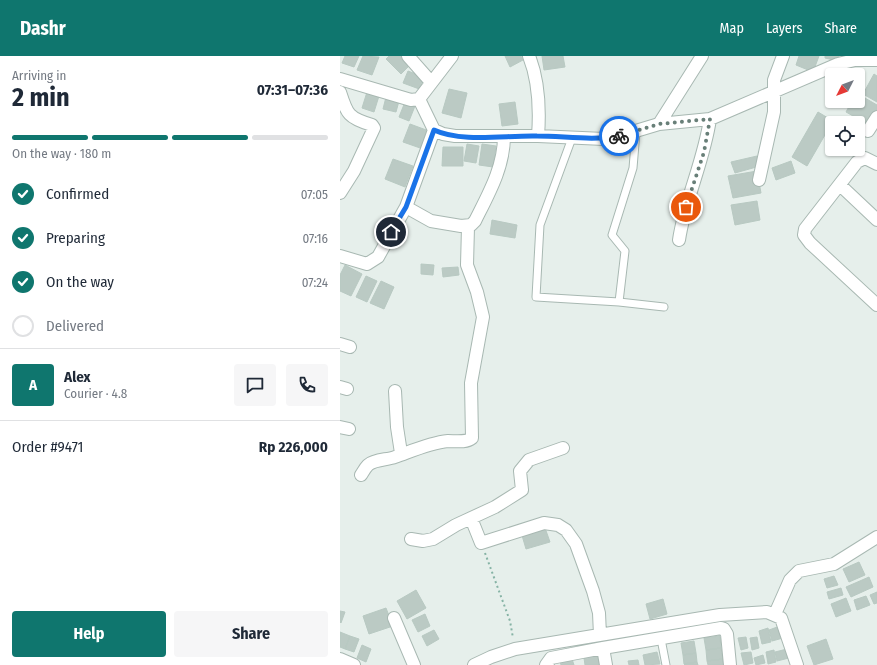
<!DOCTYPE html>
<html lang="en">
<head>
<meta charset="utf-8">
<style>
	:root { --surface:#fff; --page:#f6f6f7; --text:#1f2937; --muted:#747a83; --line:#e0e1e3; --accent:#0f766e }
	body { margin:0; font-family:"Fira Sans Condensed",sans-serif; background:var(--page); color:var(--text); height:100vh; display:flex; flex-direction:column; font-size:15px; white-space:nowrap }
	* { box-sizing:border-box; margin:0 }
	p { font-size:13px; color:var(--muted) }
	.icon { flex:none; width:22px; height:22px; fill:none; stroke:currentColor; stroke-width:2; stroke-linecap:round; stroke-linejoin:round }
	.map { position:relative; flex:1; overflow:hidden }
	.drawer { display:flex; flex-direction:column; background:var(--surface); width:340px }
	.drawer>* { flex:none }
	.needle { width:26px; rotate:228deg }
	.fabs { position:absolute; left:485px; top:12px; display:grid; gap:8px }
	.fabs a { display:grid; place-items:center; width:40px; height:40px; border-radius:4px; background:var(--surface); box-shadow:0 1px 3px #0004; font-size:20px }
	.pin { position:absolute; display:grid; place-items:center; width:34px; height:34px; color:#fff; margin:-17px; border:2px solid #fff; border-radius:50%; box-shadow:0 1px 4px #0007 }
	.courier { position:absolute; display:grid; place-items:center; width:40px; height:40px; margin:-20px; border:3px solid #1a73e8; border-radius:50%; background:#fff; color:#222; box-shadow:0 1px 5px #0007 }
	.summary em { font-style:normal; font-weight:700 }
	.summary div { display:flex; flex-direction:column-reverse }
	.summary { display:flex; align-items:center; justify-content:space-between; height:68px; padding:0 12px }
	h1 { font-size:26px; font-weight:700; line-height:30px }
	.bar { display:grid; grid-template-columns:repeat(4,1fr); gap:6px 4px; align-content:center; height:48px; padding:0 12px }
	.bar i { height:5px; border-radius:3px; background:var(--line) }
	.bar .current { background:var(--accent) }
	.bar p { grid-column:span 4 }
	.line { display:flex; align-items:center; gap:10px; padding:0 12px; border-top:1px solid var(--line) }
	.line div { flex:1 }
	.round { display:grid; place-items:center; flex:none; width:42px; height:42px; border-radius:4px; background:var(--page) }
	ol { padding:0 12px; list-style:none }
	li { display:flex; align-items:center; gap:12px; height:44px }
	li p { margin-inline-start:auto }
	li .icon { padding:4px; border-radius:50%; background:var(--accent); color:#fff; stroke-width:4 }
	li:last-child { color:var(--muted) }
	li i { width:22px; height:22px; border:2px solid var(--line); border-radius:50% }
	.button { display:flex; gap:8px; margin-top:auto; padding:8px 12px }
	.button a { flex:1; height:46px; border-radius:4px; background:var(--accent); color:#fff; font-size:16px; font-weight:700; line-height:46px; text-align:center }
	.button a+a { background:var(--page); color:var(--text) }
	header { display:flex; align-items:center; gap:24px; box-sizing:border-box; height:56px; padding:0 20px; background:var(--accent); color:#fff }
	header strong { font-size:19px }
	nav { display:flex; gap:22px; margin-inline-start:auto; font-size:14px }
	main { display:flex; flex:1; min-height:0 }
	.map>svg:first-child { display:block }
</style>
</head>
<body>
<header>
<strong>Dashr</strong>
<nav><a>Map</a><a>Layers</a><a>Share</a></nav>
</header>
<main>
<section class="drawer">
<div class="summary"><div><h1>2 min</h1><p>Arriving in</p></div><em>07:31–07:36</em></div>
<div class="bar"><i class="current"></i><i class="current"></i><i class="current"></i><i></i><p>On the way · 180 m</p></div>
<ol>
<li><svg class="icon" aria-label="check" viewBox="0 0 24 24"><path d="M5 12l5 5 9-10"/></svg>Confirmed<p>07:05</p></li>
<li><svg class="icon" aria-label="check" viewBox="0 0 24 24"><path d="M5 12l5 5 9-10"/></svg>Preparing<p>07:16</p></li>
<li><svg class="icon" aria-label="check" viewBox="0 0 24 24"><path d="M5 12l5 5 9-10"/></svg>On the way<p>07:24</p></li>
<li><i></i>Delivered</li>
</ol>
<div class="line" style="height:72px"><b class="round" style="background:var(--accent);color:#fff">A</b><div><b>Alex</b><p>Courier · 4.8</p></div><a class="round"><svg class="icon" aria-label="chat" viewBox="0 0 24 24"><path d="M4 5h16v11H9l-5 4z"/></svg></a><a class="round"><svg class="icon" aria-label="phone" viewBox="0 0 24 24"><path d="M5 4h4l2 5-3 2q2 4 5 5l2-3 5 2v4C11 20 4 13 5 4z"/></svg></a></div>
<div class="line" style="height:52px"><div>Order #9471</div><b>Rp 226,000</b></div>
<div class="button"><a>Help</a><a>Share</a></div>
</section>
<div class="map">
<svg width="537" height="609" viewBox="0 0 537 609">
	<rect width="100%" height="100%" fill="#e6efeb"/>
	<!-- building -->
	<path fill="#bbcac4" stroke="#b8c9c2" d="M5,0H19L14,11L2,7Z
		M23,0L39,1L32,19L17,14Z
		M49,0H63L71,8L61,18L46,3Z
		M165,0H181L183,4L170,11Z
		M202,0H223L225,11L204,14Z
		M459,0H479L473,16L456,9Z
		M485,0H499L498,5L485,2Z
		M68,15L86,22L82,34L63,27Z
		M534,18L537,20V46L523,38Z
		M109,33L127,37L121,62L102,57Z
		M27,36L39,40L34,56L22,52Z
		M518,38L537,49V55L529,69L506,56L512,45H518Z
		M46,41L59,45L56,56L43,53Z
		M65,46L75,50L69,65L59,61Z
		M175,46L178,68L162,70L159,48Z
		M478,56L493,65L467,110L452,101Z
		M70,68L89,75L83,93L63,86Z
		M127,88L139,90L136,107L124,105Z
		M142,88L156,90L153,111L139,109Z
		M103,91H123V110H102Z
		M417,100L420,110L395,117L391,106Z
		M53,103L73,110L65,131L45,123Z
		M451,105L455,117L436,124L432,112Z
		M417,115L421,137L393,142L388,120Z
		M417,145L420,164L395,169L391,149Z
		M152,164L177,169L175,182L150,178Z
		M81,208L94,209L93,219L81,218Z
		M5,209L22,218L11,240L0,235V219Z
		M118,211L119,219L103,221L102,212Z
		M26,220L37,225L27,246L16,241Z
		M41,225L54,231L44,253L30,247Z
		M204,469L210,486L186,493L181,476Z
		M519,506L525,519L509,526L503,513Z
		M494,520L498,529L487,532L484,523Z
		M529,521L533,531L511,541L506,531Z
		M501,532L503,539L489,543L487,536Z
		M76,534L86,552L67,563L57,545Z
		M537,536V547L534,548L530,539Z
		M526,540L530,549L517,554L514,544Z
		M506,542L511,555L496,561L491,548Z
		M323,543L327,558L310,563L306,548Z
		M46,552L53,570L29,578L23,560Z
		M0,555L5,556L1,567L0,566Z
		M85,558L90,570L78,576L72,564Z
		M440,570L443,582L432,585L429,574Z
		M428,572L431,586L422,588L419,575Z
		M94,574L99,583L87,590L82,580Z
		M0,576L10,580L5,593L0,591Z
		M10,580L19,583L14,596L5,593Z
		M380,580L381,592L366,594L364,582Z
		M406,581L408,592L401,594L398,582Z
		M417,581L419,592L412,594L410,582Z
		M486,583L493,603L474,609L467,590Z
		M354,585L356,597L343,599L341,587Z
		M22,589L31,593L26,606L17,602Z
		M381,592L383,603L367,605L366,594Z
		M447,593L449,602L437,605L435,596Z
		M434,594L436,606L428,608L426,596Z
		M317,596L320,608L305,609L303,599Z
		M411,596L413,607L404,609L401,597Z
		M356,597L357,606L344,608L343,599Z
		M258,599L260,609H245L244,602Z
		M423,599L425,607L416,609L414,602Z
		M232,603L234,609H221L220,605Z
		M383,603L384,609H368L367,605Z
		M298,604L299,609H289L288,605Z
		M357,606L358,609H345L344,608Z"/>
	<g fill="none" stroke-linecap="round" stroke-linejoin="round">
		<defs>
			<path id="lane" d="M232,82L200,169L196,241L279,246L285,195L272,179L293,112L296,76
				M279,246L324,251
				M321,583L326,609"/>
			<path id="street" d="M68,0L91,26
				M189,0C199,25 200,53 198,80
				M0,23L71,44L79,43L112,0
				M0,36C7,58 8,62 32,69L34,72L14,115L0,137
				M79,43L94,74
				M319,68L362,0
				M94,74L103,78L115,80H198L264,83L279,80L319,68L370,63L498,8L515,4H537
				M528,75L537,61
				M537,108L525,102L517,106L465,173L464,179L470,187L537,249
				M419,124L434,56V24L443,0
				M500,129L537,164
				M66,151L91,165L121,170L131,169L135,165C149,137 164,111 164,80
				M339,184C345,143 364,105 370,63
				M0,200L27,208L38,201L66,151L94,74
				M0,288L10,291
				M0,331L7,333
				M55,335L57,371L61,397
				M0,371L9,373
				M21,419C23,416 25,412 28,409C35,403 47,404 55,401C72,395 89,387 108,385C115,385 126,387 132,382L131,327L143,261L137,236L127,209L128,171
				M131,462L141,487L204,467L218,469L226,474L236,488L253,535L259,557L260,579
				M71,483L83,485L93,483L116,469L155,451L182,434L180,415L189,404L223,392
				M435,558L450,524L459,515L494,508L537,481
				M54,562L74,609
				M0,603L14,609
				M134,609L151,601L175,593L380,559L427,556L441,562L457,609
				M206,609L211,602L263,592
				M266,609L263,592L381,572L384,573L387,578L390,609"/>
		</defs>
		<!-- lane casing -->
		<use href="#lane" stroke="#a8b8b2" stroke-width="9"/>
		<!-- street casing -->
		<use href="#street" stroke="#a8b8b2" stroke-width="14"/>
		<!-- path -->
		<path stroke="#86b3a5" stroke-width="2" stroke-dasharray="2 3" stroke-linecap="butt" d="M145,497L170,565L173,582"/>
		<!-- lane -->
		<use href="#lane" stroke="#fff" stroke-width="7"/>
		<!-- street -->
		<use href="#street" stroke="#fff" stroke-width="12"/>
	</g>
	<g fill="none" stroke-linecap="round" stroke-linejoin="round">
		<!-- done -->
		<path stroke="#687f78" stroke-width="4" stroke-dasharray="0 7.2" d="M279,80L319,68L370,63L364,96L346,151"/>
		<!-- route -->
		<path stroke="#1a73e8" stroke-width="5" d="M51,176L66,151L94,74C122,87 166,79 197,80C224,80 252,85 279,80"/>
	</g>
</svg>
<div class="fabs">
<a><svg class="needle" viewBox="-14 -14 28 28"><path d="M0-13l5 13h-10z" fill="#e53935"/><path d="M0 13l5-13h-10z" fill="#747a83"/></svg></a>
<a><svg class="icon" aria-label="locate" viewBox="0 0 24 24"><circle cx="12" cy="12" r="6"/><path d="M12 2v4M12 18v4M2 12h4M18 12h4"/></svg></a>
</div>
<div class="pin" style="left:346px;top:151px;background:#ea580c"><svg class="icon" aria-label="bag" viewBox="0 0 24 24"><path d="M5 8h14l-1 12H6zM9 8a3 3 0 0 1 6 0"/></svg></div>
<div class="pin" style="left:51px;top:176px;background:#1f2937"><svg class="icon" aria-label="home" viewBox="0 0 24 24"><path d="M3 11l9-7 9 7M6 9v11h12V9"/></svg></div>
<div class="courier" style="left:279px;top:80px"><svg class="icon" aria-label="bike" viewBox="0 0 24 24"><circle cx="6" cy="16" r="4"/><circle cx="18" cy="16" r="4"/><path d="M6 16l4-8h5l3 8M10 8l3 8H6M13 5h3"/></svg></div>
</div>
</main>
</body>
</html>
